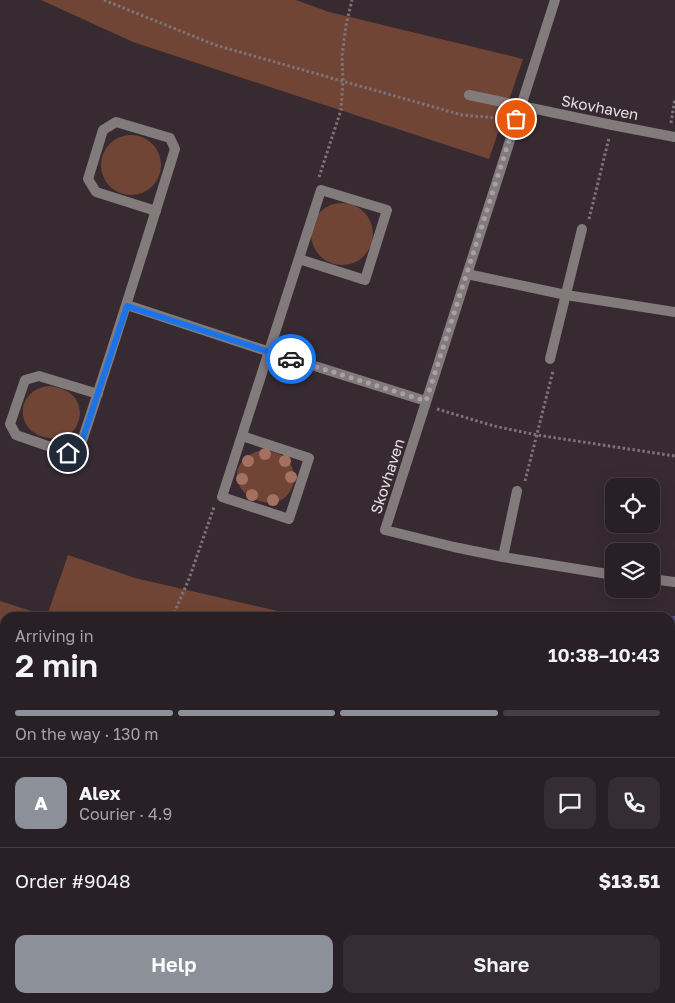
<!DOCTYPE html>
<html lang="en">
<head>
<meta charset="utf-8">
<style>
	:root { --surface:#292025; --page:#352d32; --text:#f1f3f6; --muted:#a5a3a7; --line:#453e42; --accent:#8c9099 }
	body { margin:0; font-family:"Golos Text",sans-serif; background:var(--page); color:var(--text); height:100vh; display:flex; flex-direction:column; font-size:19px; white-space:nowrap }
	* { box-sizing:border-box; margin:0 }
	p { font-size:16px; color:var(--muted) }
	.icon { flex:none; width:28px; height:28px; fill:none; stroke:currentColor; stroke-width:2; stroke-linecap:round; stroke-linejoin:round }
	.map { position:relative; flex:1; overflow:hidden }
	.details { position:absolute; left:0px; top:612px; width:675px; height:391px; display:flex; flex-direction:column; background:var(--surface); border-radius:15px 15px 0 0; box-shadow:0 5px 20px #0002,0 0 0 1px var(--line) }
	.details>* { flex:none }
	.controls { position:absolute; left:605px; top:478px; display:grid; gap:10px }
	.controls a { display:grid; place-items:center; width:55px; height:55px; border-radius:10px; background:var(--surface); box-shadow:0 5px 20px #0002,0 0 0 1px var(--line); font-size:25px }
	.pin { position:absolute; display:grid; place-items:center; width:42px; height:42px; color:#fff; margin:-21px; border:2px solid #fff; border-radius:50%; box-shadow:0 1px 5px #0007 }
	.courier { position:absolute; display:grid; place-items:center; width:50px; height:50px; margin:-25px; border:4px solid #1a73e8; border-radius:50%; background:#fff; color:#222; box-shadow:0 1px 6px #0007 }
	.summary em { font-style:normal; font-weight:600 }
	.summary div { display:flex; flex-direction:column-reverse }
	.summary { display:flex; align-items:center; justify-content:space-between; height:85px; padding:0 15px }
	h1 { font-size:32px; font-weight:600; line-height:38px }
	.bar { display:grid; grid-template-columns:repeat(4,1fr); gap:8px 5px; align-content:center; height:60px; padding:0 15px }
	.bar i { height:6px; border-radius:4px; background:var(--line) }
	.bar .selected { background:var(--accent) }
	.bar p { grid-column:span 4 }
	.line { display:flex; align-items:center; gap:12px; padding:0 15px; border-top:1px solid var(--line) }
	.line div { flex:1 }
	.round { display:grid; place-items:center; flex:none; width:52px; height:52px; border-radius:10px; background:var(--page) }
	.cta { display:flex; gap:10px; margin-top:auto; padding:10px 15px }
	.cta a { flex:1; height:58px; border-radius:10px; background:var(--accent); color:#fff; font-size:20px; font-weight:600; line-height:58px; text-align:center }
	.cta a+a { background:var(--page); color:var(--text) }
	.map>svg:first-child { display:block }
</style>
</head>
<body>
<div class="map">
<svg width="675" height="1003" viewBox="0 0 675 1003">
	<rect width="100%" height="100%" fill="#372b31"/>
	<!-- green -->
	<path fill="#714535" d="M41,0H296L329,12L523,59L489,159L133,42Z
		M101 165a30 30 0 1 1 60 0a30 30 0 1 1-60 0Z
		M311 234a31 31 0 1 1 62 0a31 31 0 1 1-62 0Z
		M49,386C57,387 65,389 71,394C87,407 80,435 60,438C54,439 49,438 44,437C13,429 17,389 49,386Z
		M259,451C267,450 278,452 284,457C300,469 296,494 279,501C272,504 266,503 260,501C230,493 229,459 259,451Z
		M68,555L135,578L304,617L5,618V999H670V652H675V1003H0V601L47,616Z"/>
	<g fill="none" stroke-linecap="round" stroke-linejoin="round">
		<!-- river -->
		<path stroke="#524d7d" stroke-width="30" d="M670,631H675
			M0,762L5,764"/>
		<!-- path -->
		<path stroke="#7e7378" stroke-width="3" stroke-dasharray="2.5 2.5" stroke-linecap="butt" d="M104,0L215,45L462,115L496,118L502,115
			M671,123L675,98
			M319,177L341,110L343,81L342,56L346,25L352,0
			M589,219L609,138
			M437,409L494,426L537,435L675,456
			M525,481L553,371
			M175,618V611L189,579L214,507
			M670,776L675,778
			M0,982H5
			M670,992H675
			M625,1003L633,999"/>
		<!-- minor -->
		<path stroke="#827b7b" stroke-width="10" d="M555,0L385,530L454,547L503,557L614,575
			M469,95L612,125L675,137
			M467,274L566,295L675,312
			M127,305L270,352L426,401
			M550,359L582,229
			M98,394L39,376L25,380L10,424L16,435L68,453L80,447C113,348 144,249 175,149L170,138L116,122L103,130L88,179L96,192L156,211
			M242,436L309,458L289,519L222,497C256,394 289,292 321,190L387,210L365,280L299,259
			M503,557L517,491
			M651,579L675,582"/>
	</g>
	<!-- trees -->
	<g fill="#a37062">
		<circle cx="265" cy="454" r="6"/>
		<circle cx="248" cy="461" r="6"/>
		<circle cx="285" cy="461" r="6"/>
		<circle cx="291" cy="477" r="6"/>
		<circle cx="242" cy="479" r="6"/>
		<circle cx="252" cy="495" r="6"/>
		<circle cx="273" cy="500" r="6"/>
	</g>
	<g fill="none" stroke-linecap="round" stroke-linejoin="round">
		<!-- done -->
		<path stroke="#a9a0a5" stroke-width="5" stroke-dasharray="0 9" d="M291,359L426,401L516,119"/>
		<!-- route -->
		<path stroke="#1a73e8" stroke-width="6" d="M68,453L80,447L127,306L291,359"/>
	</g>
	<g text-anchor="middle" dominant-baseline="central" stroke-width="4" stroke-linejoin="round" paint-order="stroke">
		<!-- street labels -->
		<g font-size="15" fill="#e7dfe3" stroke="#372b31">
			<text transform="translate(600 107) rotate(11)">Skovhaven</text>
			<text transform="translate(387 476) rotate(-72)">Skovhaven</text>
		</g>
	</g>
</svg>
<div class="controls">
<a><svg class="icon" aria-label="locate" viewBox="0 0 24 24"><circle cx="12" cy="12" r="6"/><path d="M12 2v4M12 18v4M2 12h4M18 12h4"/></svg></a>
<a><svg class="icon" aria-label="layers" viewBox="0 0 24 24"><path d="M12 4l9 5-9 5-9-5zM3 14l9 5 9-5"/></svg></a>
</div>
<div class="pin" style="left:516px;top:119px;background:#ea580c"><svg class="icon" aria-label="bag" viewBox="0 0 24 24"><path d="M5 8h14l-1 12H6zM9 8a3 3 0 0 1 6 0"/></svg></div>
<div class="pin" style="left:68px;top:453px;background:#1f2937"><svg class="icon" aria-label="home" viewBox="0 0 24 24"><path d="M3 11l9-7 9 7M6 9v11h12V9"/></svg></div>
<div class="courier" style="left:291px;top:359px"><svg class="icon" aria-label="car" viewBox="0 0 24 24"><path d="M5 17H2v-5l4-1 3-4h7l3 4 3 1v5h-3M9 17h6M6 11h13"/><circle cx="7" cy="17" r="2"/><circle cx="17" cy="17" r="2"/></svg></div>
<section class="details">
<div class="summary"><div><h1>2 min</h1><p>Arriving in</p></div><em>10:38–10:43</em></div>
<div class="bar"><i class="selected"></i><i class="selected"></i><i class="selected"></i><i></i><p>On the way · 130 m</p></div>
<div class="line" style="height:90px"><b class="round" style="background:var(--accent);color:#fff">A</b><div><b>Alex</b><p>Courier · 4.9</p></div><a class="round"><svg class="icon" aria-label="chat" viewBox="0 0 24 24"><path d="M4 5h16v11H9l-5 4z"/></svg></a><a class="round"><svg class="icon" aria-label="phone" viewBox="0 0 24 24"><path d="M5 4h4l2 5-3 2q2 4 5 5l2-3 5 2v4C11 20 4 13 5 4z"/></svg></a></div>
<div class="line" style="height:65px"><div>Order #9048</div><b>$13.51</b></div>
<div class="cta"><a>Help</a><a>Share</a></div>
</section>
</div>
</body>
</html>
